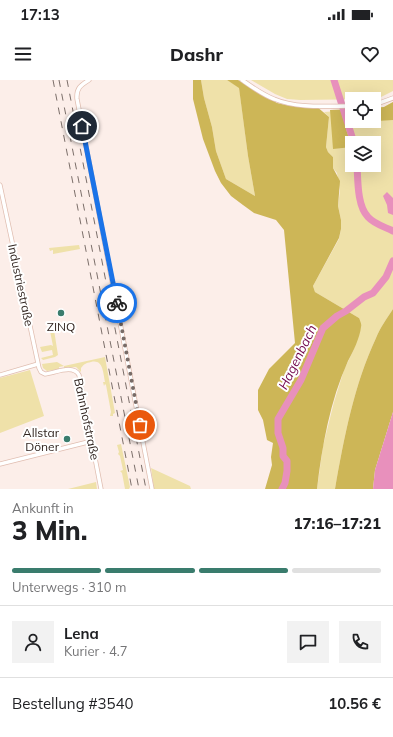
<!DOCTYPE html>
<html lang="de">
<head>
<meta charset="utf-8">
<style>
	:root { --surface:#fff; --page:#f2f2f2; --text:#202124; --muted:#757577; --line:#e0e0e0; --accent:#3a7c6d }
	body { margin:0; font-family:Mulish,sans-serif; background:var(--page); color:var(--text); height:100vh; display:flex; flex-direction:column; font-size:15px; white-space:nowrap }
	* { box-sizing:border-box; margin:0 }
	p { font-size:13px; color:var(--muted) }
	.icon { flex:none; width:22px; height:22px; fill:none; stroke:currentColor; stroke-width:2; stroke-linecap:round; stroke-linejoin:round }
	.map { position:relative; height:409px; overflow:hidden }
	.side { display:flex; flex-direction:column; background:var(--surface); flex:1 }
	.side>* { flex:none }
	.tools { position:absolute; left:345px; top:12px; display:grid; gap:8px }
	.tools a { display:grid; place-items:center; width:36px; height:36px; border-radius:0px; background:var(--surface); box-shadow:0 4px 16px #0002; font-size:20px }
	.pin { position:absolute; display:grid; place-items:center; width:34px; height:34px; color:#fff; margin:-17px; border:2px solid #fff; border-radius:50%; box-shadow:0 1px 4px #0007 }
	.courier { position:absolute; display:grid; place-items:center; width:40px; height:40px; margin:-20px; border:3px solid #1a73e8; border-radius:50%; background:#fff; color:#222; box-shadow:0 1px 5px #0007 }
	.headline em { font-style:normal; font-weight:800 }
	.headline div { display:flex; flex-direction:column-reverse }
	.headline { display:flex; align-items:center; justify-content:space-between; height:68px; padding:0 12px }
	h1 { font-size:26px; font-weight:800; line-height:30px }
	.bar { display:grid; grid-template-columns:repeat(4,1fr); gap:6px 4px; align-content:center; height:48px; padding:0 12px }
	.bar i { height:5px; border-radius:3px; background:var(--line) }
	.bar .on { background:var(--accent) }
	.bar p { grid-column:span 4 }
	.line { display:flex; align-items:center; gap:10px; padding:0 12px; border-top:1px solid var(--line) }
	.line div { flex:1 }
	.round { display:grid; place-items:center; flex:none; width:42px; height:42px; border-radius:0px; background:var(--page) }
	.status { display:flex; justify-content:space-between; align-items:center; height:28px; padding:0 20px; background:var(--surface); direction:ltr }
	.status svg { height:11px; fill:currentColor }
	header { display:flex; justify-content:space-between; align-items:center; height:52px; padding:0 12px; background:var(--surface); font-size:18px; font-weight:800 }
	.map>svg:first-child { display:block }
</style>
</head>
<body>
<div class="status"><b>17:13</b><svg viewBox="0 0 49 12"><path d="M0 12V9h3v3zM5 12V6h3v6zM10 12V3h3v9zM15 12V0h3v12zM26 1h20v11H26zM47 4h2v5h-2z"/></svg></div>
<header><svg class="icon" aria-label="menu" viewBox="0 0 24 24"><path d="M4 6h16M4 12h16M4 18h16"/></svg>Dashr<svg class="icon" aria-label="heart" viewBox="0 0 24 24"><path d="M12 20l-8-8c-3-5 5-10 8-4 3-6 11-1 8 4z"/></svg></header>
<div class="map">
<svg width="393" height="409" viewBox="0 0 393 409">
	<rect width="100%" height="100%" fill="#fceee9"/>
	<!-- green -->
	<path fill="#efe1a9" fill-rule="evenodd" d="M201,0H227L239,7L248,76L255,116L226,99L216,71L212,47L204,18Z
		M251,0H393V11L377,19L300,20L287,19L275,14Z
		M393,22V229C387,238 380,248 376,258C354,305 344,358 335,409H317L323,366L334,322L344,290L354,269L359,238L315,212L313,206L339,159L341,149V140L338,126L340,110L337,93L333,88V77L328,72L326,67L329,37L324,32L352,30V41H374V28L384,27ZM352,63H374V85H352Z
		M79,165L80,169L53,174V170L50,171L49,168Z
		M54,250L58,275L55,277L43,280L41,278L53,275L52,270L42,272L40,267L51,265L53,266L50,251Z
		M105,277L115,333L113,334V336H110L111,332L106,305L105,304L104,306L103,302H105C103,292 103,279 91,282C86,283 84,284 81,288V292L76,287L64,288V286L59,287V289L47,291L43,288L42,284L57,282L64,286Z
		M30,290L44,336L0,353V298Z
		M121,364L130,407L129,409H125L122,393L120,391L123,390L120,376L118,374L119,372L117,365Z
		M151,388L190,406L191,409H154Z
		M96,402L97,409H68Z"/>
	<!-- forest -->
	<path fill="#cdb657" d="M193,0H201L204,18L212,47L216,71L226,99L255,116L248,76L239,8L227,0H238L277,23L291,26H316L329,37L326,67L328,72L333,77V88L340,101L338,126L341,140V149L339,158L313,206L315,212L359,238C360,241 362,244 361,247C360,257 353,272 348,281C330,321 322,366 317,409H265L272,385L271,377L273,363L267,360L263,340L258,330V310L269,289L295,263L284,150L276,140L254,133L243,125L231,116L221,103L215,91L203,59L193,19Z
		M393,22V40L377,41L346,49L352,67L333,69L330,30L352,29V41H374V28L384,27Z
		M393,229V332L375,390L373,409H335C344,358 354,305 376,258C380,248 387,238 393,229Z"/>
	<!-- water -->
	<path fill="#e890bc" d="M387,112L393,118V135L388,133L387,125L383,116Z
		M393,332V409H373L375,390Z"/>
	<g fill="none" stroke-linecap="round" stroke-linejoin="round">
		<!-- river -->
		<path stroke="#e890bc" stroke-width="7" d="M334,0L354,63
			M357,85C358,100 357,126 368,137C374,144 385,147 393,151
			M282,409L285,403L287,391V381L283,376V368L278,353V339L301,300L323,248L337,236L346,231L364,217L373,213L386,197L393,181"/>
		<defs>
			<path id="street" d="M89,0C81,5 76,8 77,19L152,409
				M242,0C252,7 263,15 274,19C298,29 327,26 352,26
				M374,25L393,18
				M0,105L39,288L41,292L45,294C55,293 73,284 79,295L101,409
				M0,295L38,284
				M0,384L92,361"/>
		</defs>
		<!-- street casing -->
		<use href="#street" stroke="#e0beb1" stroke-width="5"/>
		<!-- street -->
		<use href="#street" stroke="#fff" stroke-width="3.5"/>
		<!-- rail -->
		<path stroke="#7b6e69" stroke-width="1" stroke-dasharray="7 7" stroke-linecap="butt" d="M53,0L132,409
			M59,0L139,409
			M67,0L146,409"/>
	</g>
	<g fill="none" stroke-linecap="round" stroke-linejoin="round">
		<!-- done -->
		<path stroke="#786b66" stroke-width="4" stroke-dasharray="0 7.2" d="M117,223L140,345"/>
		<!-- route -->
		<path stroke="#1a73e8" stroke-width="5" d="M82,46L117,223"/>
	</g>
	<!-- markers -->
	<g fill="#3a7c6d" stroke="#fff" stroke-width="1.5">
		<circle cx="61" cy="233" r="4"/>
		<circle cx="67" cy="359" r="4"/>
	</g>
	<g text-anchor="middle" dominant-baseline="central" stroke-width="4" stroke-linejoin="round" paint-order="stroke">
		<!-- street labels -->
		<g font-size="12" fill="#312520" stroke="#fff">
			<text transform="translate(21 205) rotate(78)">Industriestraße</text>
			<text transform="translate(87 339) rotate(78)">Bahnhofstraße</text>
		</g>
		<!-- poi labels -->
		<g font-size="12" fill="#312520" stroke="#fff">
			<text x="61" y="246">ZINQ</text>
			<text x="59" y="352" text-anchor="end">Allstar<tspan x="59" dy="14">Döner</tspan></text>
		</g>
		<!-- water labels -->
		<g font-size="13" font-style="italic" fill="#70044a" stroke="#fff">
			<text transform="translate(297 277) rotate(-64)">Hagenbach</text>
		</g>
	</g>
</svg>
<div class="tools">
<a><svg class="icon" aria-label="locate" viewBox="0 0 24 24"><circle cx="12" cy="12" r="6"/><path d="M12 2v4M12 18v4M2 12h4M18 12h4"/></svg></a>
<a><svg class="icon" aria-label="layers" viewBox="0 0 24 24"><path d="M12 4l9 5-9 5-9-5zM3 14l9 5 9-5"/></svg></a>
</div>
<div class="pin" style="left:140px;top:345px;background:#ea580c"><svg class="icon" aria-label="bag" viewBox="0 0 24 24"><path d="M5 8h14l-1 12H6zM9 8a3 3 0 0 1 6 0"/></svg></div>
<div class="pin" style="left:82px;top:46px;background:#1f2937"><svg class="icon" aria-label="home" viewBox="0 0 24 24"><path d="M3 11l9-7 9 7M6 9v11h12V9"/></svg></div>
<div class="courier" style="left:117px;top:223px"><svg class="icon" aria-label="bike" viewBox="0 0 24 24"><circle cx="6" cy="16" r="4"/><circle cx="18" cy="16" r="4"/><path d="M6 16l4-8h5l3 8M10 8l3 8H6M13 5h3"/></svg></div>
</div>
<section class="side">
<div class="headline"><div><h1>3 Min.</h1><p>Ankunft in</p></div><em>17:16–17:21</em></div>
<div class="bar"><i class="on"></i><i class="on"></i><i class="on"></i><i></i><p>Unterwegs · 310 m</p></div>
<div class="line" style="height:72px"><a class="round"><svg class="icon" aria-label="person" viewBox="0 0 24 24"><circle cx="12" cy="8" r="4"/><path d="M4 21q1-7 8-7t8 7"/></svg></a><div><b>Lena</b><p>Kurier · 4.7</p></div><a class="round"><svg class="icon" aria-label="chat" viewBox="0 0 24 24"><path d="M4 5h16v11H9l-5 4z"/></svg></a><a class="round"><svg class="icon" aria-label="phone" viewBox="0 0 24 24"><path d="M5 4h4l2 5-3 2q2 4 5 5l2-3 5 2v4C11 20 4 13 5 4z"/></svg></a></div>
<div class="line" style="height:52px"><div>Bestellung #3540</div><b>10.56 €</b></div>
</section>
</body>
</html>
